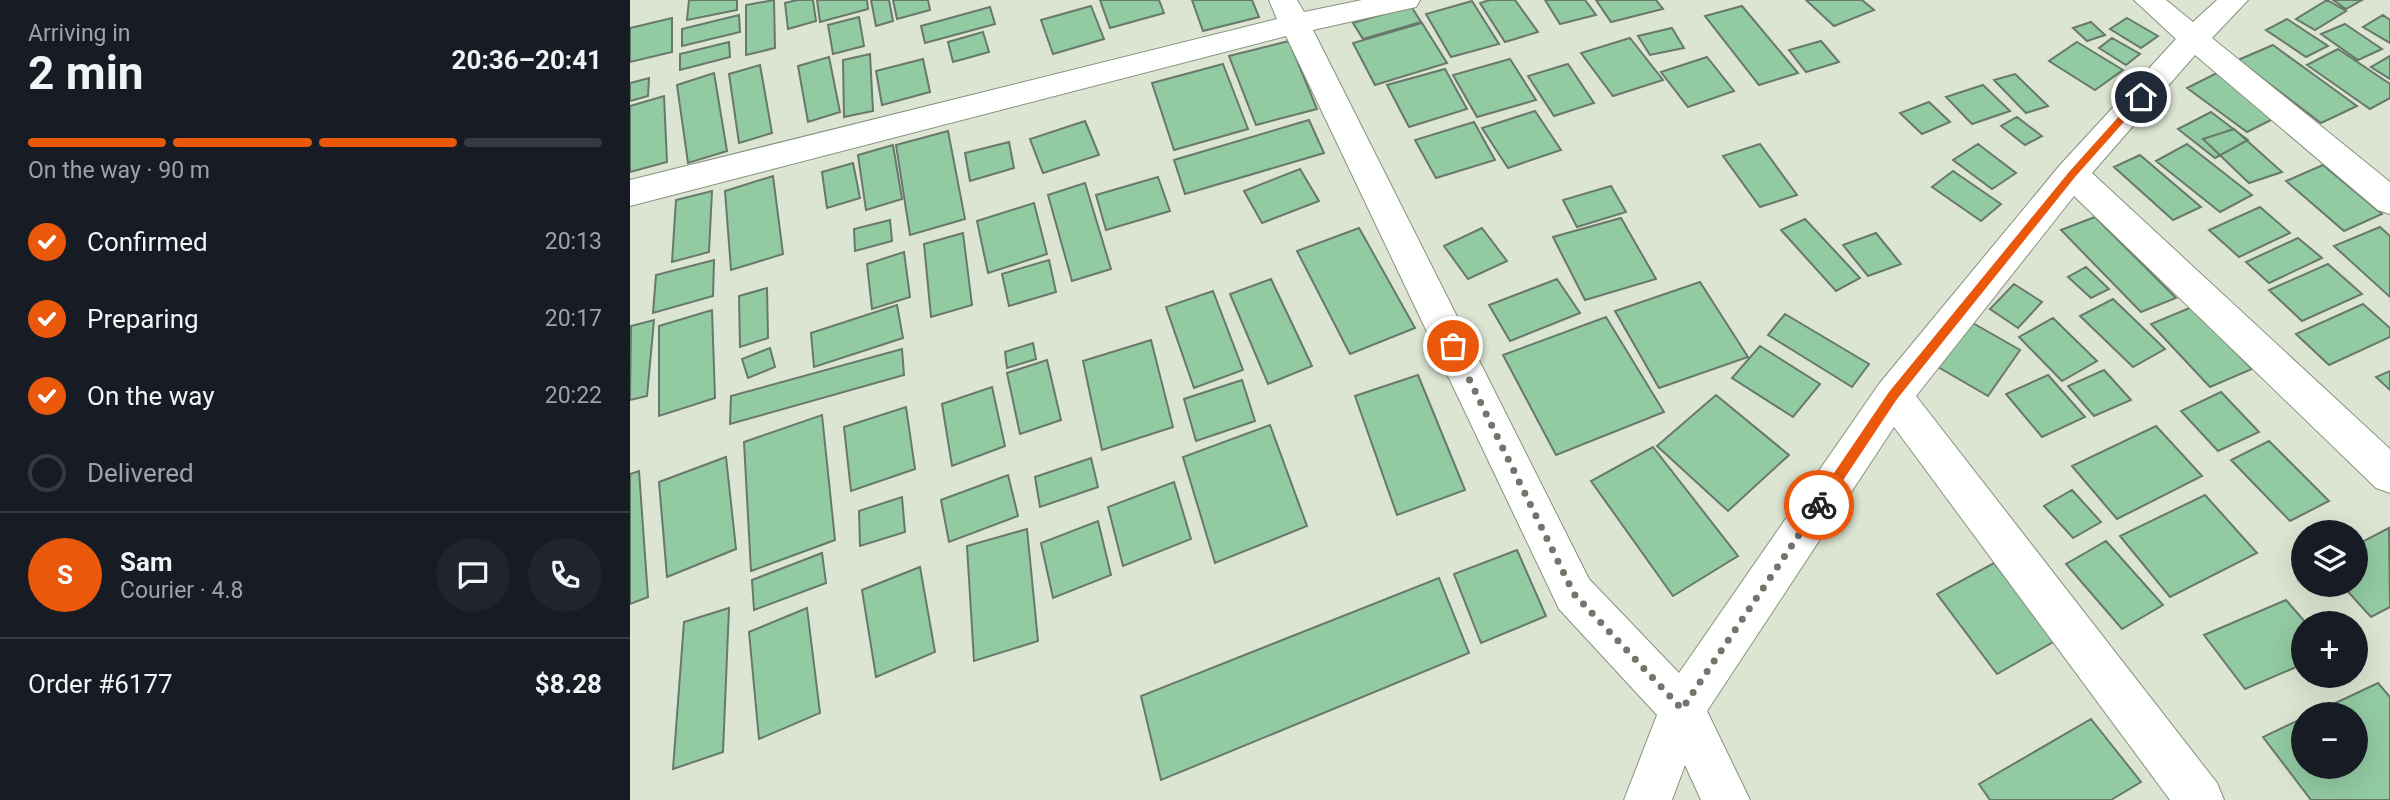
<!DOCTYPE html>
<html lang="en">
<head>
<meta charset="utf-8">
<style>
	:root { --surface:#171b24; --page:#20242c; --text:#f1f3f6; --muted:#9ea1a6; --line:#363941; --accent:#ea580c }
	body { margin:0; font-family:Roboto,sans-serif; background:var(--page); color:var(--text); height:100vh; display:flex; flex-direction:column; font-size:26px; white-space:nowrap }
	* { box-sizing:border-box; margin:0 }
	p { font-size:23px; color:var(--muted) }
	.icon { flex:none; width:38px; height:38px; fill:none; stroke:currentColor; stroke-width:2; stroke-linecap:round; stroke-linejoin:round }
	.map { position:relative; flex:1; overflow:hidden }
	.drawer { display:flex; flex-direction:column; background:var(--surface); width:630px }
	.drawer>* { flex:none }
	.tools { position:absolute; left:1661px; top:520px; display:grid; gap:14px }
	.tools a { display:grid; place-items:center; width:77px; height:77px; border-radius:50%; background:var(--surface); box-shadow:0 7px 28px #0002; font-size:35px }
	.pin { position:absolute; display:grid; place-items:center; width:60px; height:60px; color:#fff; margin:-30px; border:4px solid #fff; border-radius:50%; box-shadow:0 2px 7px #0007 }
	.courier { position:absolute; display:grid; place-items:center; width:70px; height:70px; margin:-35px; border:5px solid #ea580c; border-radius:50%; background:#fff; color:#222; box-shadow:0 2px 9px #0007 }
	.head em { font-style:normal; font-weight:700 }
	.head div { display:flex; flex-direction:column-reverse }
	.head { display:flex; align-items:center; justify-content:space-between; height:119px; padding:0 28px }
	h1 { font-size:46px; font-weight:700; line-height:52px }
	.bar { display:grid; grid-template-columns:repeat(4,1fr); gap:10px 7px; align-content:center; height:84px; padding:0 28px }
	.bar i { height:9px; border-radius:5px; background:var(--line) }
	.bar .on { background:var(--accent) }
	.bar p { grid-column:span 4 }
	.line { display:flex; align-items:center; gap:18px; padding:0 28px; border-top:2px solid var(--line) }
	.line div { flex:1 }
	.round { display:grid; place-items:center; flex:none; width:74px; height:74px; border-radius:37px; background:var(--page) }
	ol { padding:0 28px; list-style:none }
	li { display:flex; align-items:center; gap:21px; height:77px }
	li p { margin-inline-start:auto }
	li .icon { padding:7px; border-radius:50%; background:var(--accent); color:#fff; stroke-width:4 }
	li:last-child { color:var(--muted) }
	li i { width:38px; height:38px; border:4px solid var(--line); border-radius:50% }
	main { display:flex; flex:1; min-height:0 }
	.map>svg:first-child { display:block }
</style>
</head>
<body>
<main>
<section class="drawer">
<div class="head"><div><h1>2 min</h1><p>Arriving in</p></div><em>20:36–20:41</em></div>
<div class="bar"><i class="on"></i><i class="on"></i><i class="on"></i><i></i><p>On the way · 90 m</p></div>
<ol>
<li><svg class="icon" aria-label="check" viewBox="0 0 24 24"><path d="M5 12l5 5 9-10"/></svg>Confirmed<p>20:13</p></li>
<li><svg class="icon" aria-label="check" viewBox="0 0 24 24"><path d="M5 12l5 5 9-10"/></svg>Preparing<p>20:17</p></li>
<li><svg class="icon" aria-label="check" viewBox="0 0 24 24"><path d="M5 12l5 5 9-10"/></svg>On the way<p>20:22</p></li>
<li><i></i>Delivered</li>
</ol>
<div class="line" style="height:126px"><b class="round" style="background:var(--accent);color:#fff">S</b><div><b>Sam</b><p>Courier · 4.8</p></div><a class="round"><svg class="icon" aria-label="chat" viewBox="0 0 24 24"><path d="M4 5h16v11H9l-5 4z"/></svg></a><a class="round"><svg class="icon" aria-label="phone" viewBox="0 0 24 24"><path d="M5 4h4l2 5-3 2q2 4 5 5l2-3 5 2v4C11 20 4 13 5 4z"/></svg></a></div>
<div class="line" style="height:91px"><div>Order #6177</div><b>$8.28</b></div>
</section>
<div class="map">
<svg width="1760" height="800" viewBox="0 0 1760 800">
	<rect width="100%" height="100%" fill="#dce5d2"/>
	<!-- building -->
	<path fill="#92caa2" stroke="#68796c" stroke-width="2" d="M59,0H107V10L57,20Z
		M144,0L145,48L116,55V5Z
		M167,0H183L186,21L158,29L155,3Z
		M187,0H237L238,9L190,22Z
		M241,0H259L263,21L246,26Z
		M263,0H298L300,10L267,19Z
		M470,0H529L534,13L480,28Z
		M562,0H622L629,17L573,31Z
		M860,0H885L908,32L875,42L850,3Z
		M915,0H955L966,15L930,24Z
		M966,0H1026L1033,9L981,22Z
		M1176,0H1232L1244,10L1204,26Z
		M1697,0L1716,11L1685,30L1666,19Z
		M1703,0H1732L1716,9Z
		M842,1L869,44L821,57L796,14Z
		M461,6L474,39L423,54L411,20Z
		M781,6L791,22L733,39L723,23Z
		M1112,6L1168,73L1129,85L1075,16Z
		M360,7L365,24L295,43L291,26Z
		M109,15L110,32L52,46V29Z
		M1753,15L1760,20V43L1733,27Z
		M229,17L234,46L203,54L198,25Z
		M42,18V52L0,62V28Z
		M1497,18L1528,36L1511,48L1480,29Z
		M1657,19L1698,46L1676,57L1636,30Z
		M1461,22L1475,35L1457,41L1443,28Z
		M792,23L817,63L745,85L723,43Z
		M1715,24L1752,49L1728,60L1691,34Z
		M1042,28L1054,48L1020,55L1008,36Z
		M353,32L359,52L323,62L318,42Z
		M1000,38L1033,80L983,96L951,53Z
		M1482,38L1510,54L1496,65L1469,48Z
		M659,41L687,109L626,125L599,56Z
		M1191,41L1209,62L1176,72L1159,50Z
		M99,42L100,57L50,70V54Z
		M1447,42L1493,70L1465,90L1419,61Z
		M1643,45L1727,106L1691,123L1608,60Z
		M1708,49L1760,84V98L1740,109L1677,65Z
		M240,54L243,111L214,117L213,60Z
		M1760,56V79L1741,67Z
		M199,57L210,112L178,122L168,66Z
		M1077,57L1104,91L1058,107L1031,72Z
		M293,59L300,92L252,105L246,71Z
		M880,59L906,100L847,117L823,75Z
		M593,64L618,129L544,150L522,83Z
		M938,64L964,103L924,116L898,76Z
		M130,65L142,133L109,143L99,74Z
		M815,69L837,109L779,127L757,85Z
		M1589,72L1649,116L1617,132L1557,88Z
		M84,73L97,151L58,163L47,85Z
		M1385,74L1418,106L1396,113L1364,80Z
		M19,78L18,96L0,101V83Z
		M1353,85L1380,111L1342,124L1316,97Z
		M34,96L37,162L0,172V106Z
		M1299,102L1320,122L1292,134L1270,113Z
		M905,111L931,150L878,168L852,128Z
		M1581,112L1618,140L1585,158L1548,129Z
		M1387,117L1412,136L1395,145L1371,126Z
		M679,120L694,153L555,194L544,160Z
		M455,121L469,155L413,173L400,139Z
		M844,122L865,160L806,178L785,140Z
		M1604,129L1652,172L1619,183L1573,139Z
		M318,131L335,219L280,235L266,145Z
		M379,142L384,168L340,181L335,153Z
		M1130,144L1167,195L1130,207L1093,156Z
		M1348,144L1386,173L1362,189L1323,160Z
		M1557,144L1622,195L1590,212L1526,161Z
		M263,145L272,199L236,210L228,155Z
		M1510,155L1571,207L1543,220L1484,167Z
		M223,163L230,198L197,208L192,172Z
		M1693,165L1752,214L1714,231L1656,181Z
		M670,169L689,201L632,223L614,191Z
		M1323,171L1371,204L1351,221L1302,187Z
		M143,176L153,254L101,270L95,191Z
		M528,177L540,211L476,230L466,195Z
		M455,183L481,269L442,281L418,195Z
		M981,186L996,212L947,227L933,200Z
		M82,191L79,252L42,262L46,200Z
		M404,203L417,254L358,273L347,221Z
		M1630,207L1660,233L1609,257L1579,230Z
		M1465,217L1546,298L1511,312L1431,230Z
		M991,218L1026,279L955,300L923,237Z
		M1175,219L1230,278L1206,291L1151,230Z
		M260,220L262,241L225,251L224,229Z
		M1750,227L1760,236V297L1704,246Z
		M729,228L785,328L720,354L667,251Z
		M852,228L877,261L838,279L814,246Z
		M333,233L342,305L301,317L294,244Z
		M1246,233L1271,264L1238,276L1213,245Z
		M1668,238L1692,258L1639,283L1616,262Z
		M274,252L280,297L242,309L237,264Z
		M84,260L83,296L23,313L26,275Z
		M419,260L426,292L379,306L372,274Z
		M1698,264L1732,294L1672,321L1639,290Z
		M1456,267L1479,289L1461,298L1438,277Z
		M641,279L682,366L638,384L600,294Z
		M927,279L950,313L880,341L859,305Z
		M1070,282L1118,357L1029,388L985,311Z
		M1384,284L1412,302L1388,328L1360,309Z
		M137,288L138,338L110,347L109,296Z
		M583,291L613,370L564,388L536,307Z
		M1483,299L1535,349L1503,367L1450,316Z
		M1733,304L1760,328V337L1699,365L1666,334Z
		M267,305L273,338L184,367L181,333Z
		M1562,307L1622,369L1580,387L1521,324Z
		M82,310L85,398L29,416V326Z
		M1155,314L1239,364L1222,387L1138,335Z
		M976,317L1034,412L926,455L873,355Z
		M1423,318L1467,361L1432,381L1389,337Z
		M24,320L17,396L0,400L1,326Z
		M1341,322L1390,350L1358,396L1308,367Z
		M521,340L543,427L472,450L453,361Z
		M403,343L406,359L377,368L375,352Z
		M1130,346L1190,384L1163,417L1102,378Z
		M140,348L145,367L118,378L112,359Z
		M272,349L274,375L100,424L101,396Z
		M417,360L431,420L390,434L377,373Z
		M1474,370L1501,400L1464,416L1438,386Z
		M1760,371V390L1746,377Z
		M788,375L835,490L767,515L725,396Z
		M1418,375L1455,417L1412,437L1376,394Z
		M612,380L625,421L566,441L554,399Z
		M362,387L375,446L322,466L312,404Z
		M1591,392L1629,432L1588,451L1551,411Z
		M1086,395L1159,455L1098,511L1027,446Z
		M276,407L285,469L221,491L214,427Z
		M192,415L205,540L121,571L114,442Z
		M640,425L677,526L585,563L553,457Z
		M1526,426L1572,476L1487,519L1442,466Z
		M1639,441L1699,501L1660,521L1601,460Z
		M1023,447L1108,556L1043,596L961,481Z
		M96,457L106,549L37,577L29,482Z
		M461,458L468,487L410,507L405,477Z
		M9,471L18,597L0,604V474Z
		M378,475L388,516L319,542L311,500Z
		M544,482L561,539L493,566L478,507Z
		M1442,490L1471,522L1443,538L1414,506Z
		M1575,495L1627,553L1540,597L1490,536Z
		M272,497L275,532L230,546L229,511Z
		M468,521L481,575L423,598L411,543Z
		M1759,528L1760,607L1741,617L1711,584H1726V545Z
		M397,529L408,641L344,661L337,546Z
		M1476,541L1533,605L1492,629L1436,564Z
		M887,550L916,616L851,643L824,574Z
		M192,553L196,583L124,610L122,580Z
		M1364,563L1425,641L1367,674L1307,594Z
		M290,567L305,652L246,677L232,590Z
		M809,578L839,653L531,780L511,696Z
		M1656,600L1676,623H1673V664L1615,689L1574,635Z
		M99,608L93,752L43,769L54,622Z
		M177,608L190,713L129,739L119,632Z
		M1748,683L1760,697V800H1681L1633,737L1673,718V766H1726V714H1682Z
		M1461,719L1511,782L1481,800H1360L1349,784Z"/>
	<g fill="none" stroke-linecap="round" stroke-linejoin="round">
		<defs>
			<path id="minor" d="M639,0H667L674,12L732,0H790L786,7L683,30L959,579L1049,673L1249,384L1430,165L1546,39L1504,0H1536L1563,22L1587,0H1618L1582,38L1760,182V214L1748,210L1565,55L1462,173L1760,449V493L1746,488L1444,196L1286,396L1587,783L1594,800H1540L1264,427L1077,711L1120,800H1071L1055,765L1042,800H994L1027,715L929,609L656,36L0,206V180L647,19Z"/>
		</defs>
		<!-- minor casing -->
		<use href="#minor" stroke="#88917f" stroke-width="2"/>
		<!-- minor -->
		<use href="#minor" fill="#fff" fill-rule="evenodd"/>
	</g>
	<!-- route -->
	<path fill="#ea580c" d="M1508,95L1516,97L1445,177L1267,399L1194,509H1185V501L1259,392L1439,172Z"/>
	<g fill="none" stroke-linecap="round" stroke-linejoin="round">
		<!-- done -->
		<path stroke="#70766a" stroke-width="7" stroke-dasharray="0 12.6" d="M823,346L944,594L1052,709L1189,505"/>
	</g>
</svg>
<div class="tools">
<a><svg class="icon" aria-label="layers" viewBox="0 0 24 24"><path d="M12 4l9 5-9 5-9-5zM3 14l9 5 9-5"/></svg></a>
<a>+</a>
<a>−</a>
</div>
<div class="pin" style="left:823px;top:346px;background:#ea580c"><svg class="icon" aria-label="bag" viewBox="0 0 24 24"><path d="M5 8h14l-1 12H6zM9 8a3 3 0 0 1 6 0"/></svg></div>
<div class="pin" style="left:1511px;top:97px;background:#1f2937"><svg class="icon" aria-label="home" viewBox="0 0 24 24"><path d="M3 11l9-7 9 7M6 9v11h12V9"/></svg></div>
<div class="courier" style="left:1189px;top:505px"><svg class="icon" aria-label="bike" viewBox="0 0 24 24"><circle cx="6" cy="16" r="4"/><circle cx="18" cy="16" r="4"/><path d="M6 16l4-8h5l3 8M10 8l3 8H6M13 5h3"/></svg></div>
</div>
</main>
</body>
</html>
